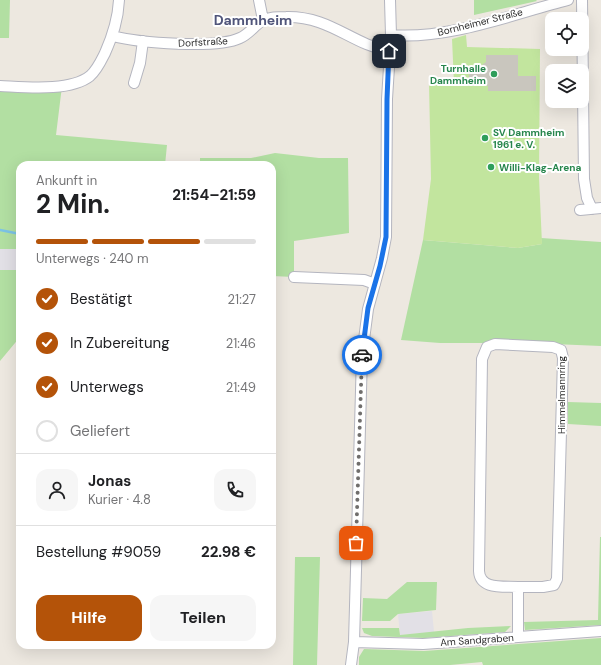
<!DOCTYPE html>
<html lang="de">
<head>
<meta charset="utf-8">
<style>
	:root { --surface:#fff; --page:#f6f6f6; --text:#202124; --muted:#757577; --line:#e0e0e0; --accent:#b45309 }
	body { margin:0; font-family:"DM Sans",sans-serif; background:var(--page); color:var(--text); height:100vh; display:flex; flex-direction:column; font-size:15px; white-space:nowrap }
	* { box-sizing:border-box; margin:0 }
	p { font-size:13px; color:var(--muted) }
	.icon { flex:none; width:22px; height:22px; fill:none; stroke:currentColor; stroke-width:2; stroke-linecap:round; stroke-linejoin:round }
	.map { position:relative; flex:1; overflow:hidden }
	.details { position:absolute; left:16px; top:161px; width:260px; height:488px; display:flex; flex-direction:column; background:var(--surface); border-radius:12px; box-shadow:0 4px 16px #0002 }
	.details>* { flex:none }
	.tools { position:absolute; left:545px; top:12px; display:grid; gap:8px }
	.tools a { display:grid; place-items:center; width:44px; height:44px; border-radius:8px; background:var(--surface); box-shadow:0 4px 16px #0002; font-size:20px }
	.pin { position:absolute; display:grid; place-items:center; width:34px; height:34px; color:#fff; margin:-17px; border-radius:8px; box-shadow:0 2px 6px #0006 }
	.courier { position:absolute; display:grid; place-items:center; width:40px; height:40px; margin:-20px; border:3px solid #1a73e8; border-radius:50%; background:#fff; color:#222; box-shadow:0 1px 5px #0007 }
	.head em { font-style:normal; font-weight:700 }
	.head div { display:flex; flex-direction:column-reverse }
	.head { display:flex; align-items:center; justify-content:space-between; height:68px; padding:0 20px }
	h1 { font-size:26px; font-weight:700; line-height:30px }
	.bar { display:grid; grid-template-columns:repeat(4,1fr); gap:6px 4px; align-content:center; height:48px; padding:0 20px }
	.bar i { height:5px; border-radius:3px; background:var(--line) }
	.bar .on { background:var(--accent) }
	.bar p { grid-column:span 4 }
	.line { display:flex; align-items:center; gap:10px; padding:0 20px; border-top:1px solid var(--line) }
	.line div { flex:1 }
	.round { display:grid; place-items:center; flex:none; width:42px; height:42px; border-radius:12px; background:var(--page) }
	ol { padding:0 20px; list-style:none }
	li { display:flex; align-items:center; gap:12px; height:44px }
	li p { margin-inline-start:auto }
	li .icon { padding:4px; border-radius:50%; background:var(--accent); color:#fff; stroke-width:4 }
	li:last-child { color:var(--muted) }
	li i { width:22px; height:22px; border:2px solid var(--line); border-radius:50% }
	.action { display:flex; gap:8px; margin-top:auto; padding:8px 20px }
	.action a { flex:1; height:46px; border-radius:12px; background:var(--accent); color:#fff; font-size:16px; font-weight:700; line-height:46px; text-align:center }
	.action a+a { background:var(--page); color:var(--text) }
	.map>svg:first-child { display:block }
</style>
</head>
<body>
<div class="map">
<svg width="601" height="665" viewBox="0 0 601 665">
	<rect width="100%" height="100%" fill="#ede8e0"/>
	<!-- industrial -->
	<path fill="#e2e0e6" d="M0,249H20V270H0Z
		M432,611L434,632L400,635L398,614Z"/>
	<!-- green -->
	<path fill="#b2dfa2" d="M0,0H10L9,38H0Z
		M474,0H536L537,1L474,15Z
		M0,86H62L56,135L167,145L165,165H20V249H0Z
		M275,153L319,158H348L349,233L294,241V277L272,276V165H200V158H251Z
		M541,238L601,242V346L529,343H440L401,340L423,240L518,248L542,244Z
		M0,270H20V337L0,361Z
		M568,402L601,403V426L568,424Z
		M600,537H601V625L525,630L524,622L598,620Z
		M295,557H320L317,665H293Z
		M407,582H437L436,610L398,614L390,621H362L363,598L387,599Z
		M511,626L505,632L425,638L372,636L364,633L362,628H399L400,635L468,628Z
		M601,638V665H483L482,662L450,665H359V657L364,649L424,651Z"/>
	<!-- pitch -->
	<path fill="#c2e59e" d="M466,35L467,47L540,49L539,177L542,244L518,248L423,240L431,179L429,83H454L452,39Z"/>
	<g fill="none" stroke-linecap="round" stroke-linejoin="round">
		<!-- stream -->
		<path stroke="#7cc3e6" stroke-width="2.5" d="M0,230L20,234"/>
	</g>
	<!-- building -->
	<path fill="#c9c6be" d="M486,55H518V76H536V91H488V86H469V72H482V65L486,62Z"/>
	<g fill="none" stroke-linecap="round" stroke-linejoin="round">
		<defs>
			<path id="street" d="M259,0L263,20
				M582,0L584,179L587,198L592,209
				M391,35C448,40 513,14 568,0
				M113,36C139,43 217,49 240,38C249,34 254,26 262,21C269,17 278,17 286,17C330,16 351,44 389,51
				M134,83L140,63L143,41
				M0,86C24,87 70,92 90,76C97,70 101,61 105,53C113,35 118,20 119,0
				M580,210L601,208
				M294,277L364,280L375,284
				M518,637V587C503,586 480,590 479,571L482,359L487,347L495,344L553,347L561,350L563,358L557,579L554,585L543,587H518
				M354,642L423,644L601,631
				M351,665L354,642L362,355L368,309L382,258L386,237L387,99L391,35L390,0"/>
		</defs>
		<!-- street casing -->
		<use href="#street" stroke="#b4b5bf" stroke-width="12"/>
		<!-- street -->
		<use href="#street" stroke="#fff" stroke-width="10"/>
	</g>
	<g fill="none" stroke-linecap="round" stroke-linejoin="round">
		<!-- done -->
		<path stroke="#706e6c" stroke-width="4" stroke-dasharray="0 7.2" d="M356,543L362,355"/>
		<!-- route -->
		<path stroke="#1a73e8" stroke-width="5" d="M362,355L368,308L380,266L386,237L387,99L389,51"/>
	</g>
	<!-- markers -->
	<g fill="#2e9e5b" stroke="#fff" stroke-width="1.5">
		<circle cx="494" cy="74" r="4"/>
		<circle cx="485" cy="138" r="4"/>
		<circle cx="491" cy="167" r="4"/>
	</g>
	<g text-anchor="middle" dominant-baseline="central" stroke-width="4" stroke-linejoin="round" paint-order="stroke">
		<!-- street labels -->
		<g font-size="10" fill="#2d2d2d" stroke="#fff">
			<text transform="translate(480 22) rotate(-14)">Bornheimer Straße</text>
			<text transform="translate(203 42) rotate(-3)">Dorfstraße</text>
			<text transform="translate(561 395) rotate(-90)">Himmelmannring</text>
			<text transform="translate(477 640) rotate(-4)">Am Sandgraben</text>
		</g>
		<!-- leisure labels -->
		<g font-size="10" font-weight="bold" fill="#27864d" stroke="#fff" text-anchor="start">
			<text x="486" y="68" text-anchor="end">Turnhalle<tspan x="486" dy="12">Dammheim</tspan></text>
			<text x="493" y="132">SV Dammheim<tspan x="493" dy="12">1961 e. V.</tspan></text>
			<text x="499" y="167">Willi-Klag-Arena</text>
		</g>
		<!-- district labels -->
		<g font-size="14" font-weight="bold" fill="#50557a" stroke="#fff">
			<text x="253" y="20">Dammheim</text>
		</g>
	</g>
</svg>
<div class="tools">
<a><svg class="icon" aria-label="locate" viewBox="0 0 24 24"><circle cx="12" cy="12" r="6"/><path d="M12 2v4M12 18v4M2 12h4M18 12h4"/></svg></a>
<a><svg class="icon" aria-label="layers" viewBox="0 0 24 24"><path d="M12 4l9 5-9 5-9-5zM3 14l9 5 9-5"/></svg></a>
</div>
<div class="pin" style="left:356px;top:543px;background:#ea580c"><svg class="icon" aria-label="bag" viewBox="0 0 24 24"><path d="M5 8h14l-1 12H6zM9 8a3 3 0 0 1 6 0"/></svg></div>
<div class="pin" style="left:389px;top:51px;background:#1f2937"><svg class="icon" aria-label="home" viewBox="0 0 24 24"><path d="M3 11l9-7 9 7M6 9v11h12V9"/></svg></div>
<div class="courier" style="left:362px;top:355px"><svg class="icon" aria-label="car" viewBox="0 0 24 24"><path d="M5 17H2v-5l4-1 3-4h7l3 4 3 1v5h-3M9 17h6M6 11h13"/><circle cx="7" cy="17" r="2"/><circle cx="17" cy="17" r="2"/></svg></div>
<section class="details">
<div class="head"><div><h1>2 Min.</h1><p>Ankunft in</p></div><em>21:54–21:59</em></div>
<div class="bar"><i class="on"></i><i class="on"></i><i class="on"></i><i></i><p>Unterwegs · 240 m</p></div>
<ol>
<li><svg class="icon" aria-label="check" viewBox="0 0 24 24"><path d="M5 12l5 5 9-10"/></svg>Bestätigt<p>21:27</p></li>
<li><svg class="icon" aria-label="check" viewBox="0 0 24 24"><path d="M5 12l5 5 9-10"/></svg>In Zubereitung<p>21:46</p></li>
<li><svg class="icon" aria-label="check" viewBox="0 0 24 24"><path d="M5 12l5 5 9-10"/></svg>Unterwegs<p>21:49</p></li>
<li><i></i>Geliefert</li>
</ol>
<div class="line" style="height:72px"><a class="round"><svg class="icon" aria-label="person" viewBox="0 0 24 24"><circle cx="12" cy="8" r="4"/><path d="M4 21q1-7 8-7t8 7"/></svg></a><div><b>Jonas</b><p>Kurier · 4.8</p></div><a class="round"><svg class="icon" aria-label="phone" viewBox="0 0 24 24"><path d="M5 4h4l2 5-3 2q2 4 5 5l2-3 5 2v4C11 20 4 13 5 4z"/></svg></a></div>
<div class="line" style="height:52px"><div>Bestellung #9059</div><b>22.98 €</b></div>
<div class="action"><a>Hilfe</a><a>Teilen</a></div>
</section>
</div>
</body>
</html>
